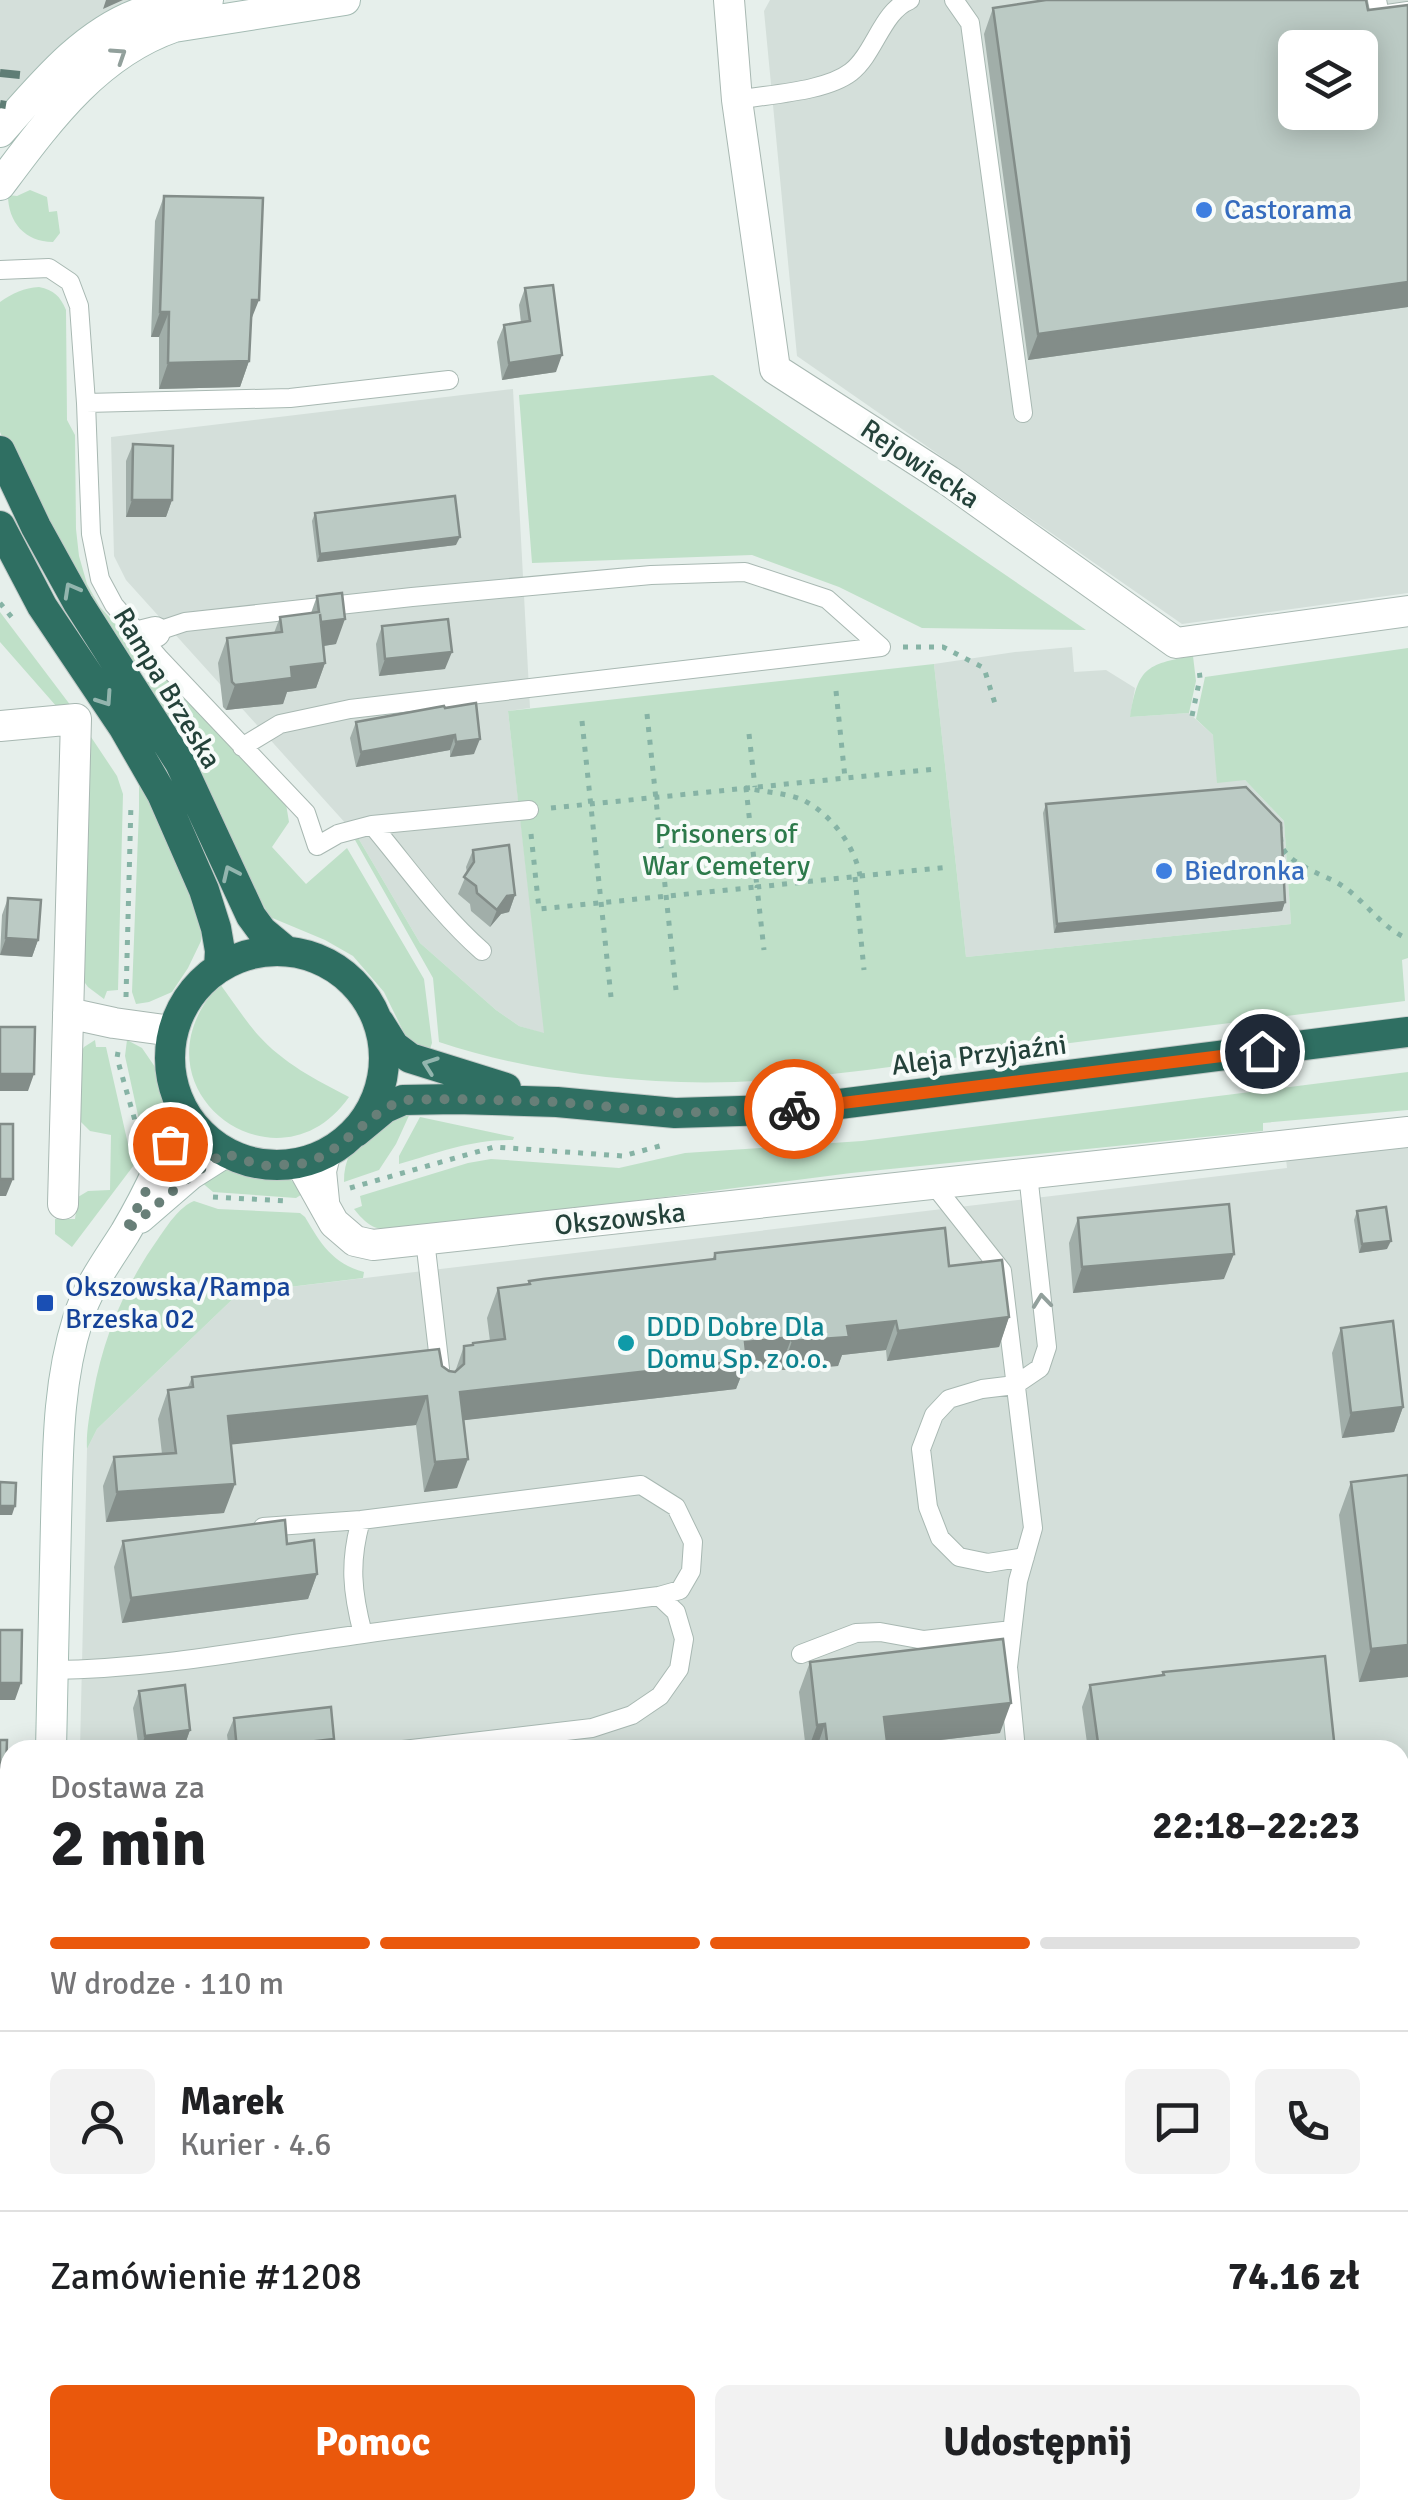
<!DOCTYPE html>
<html lang="pl">
<head>
<meta charset="utf-8">
<style>
	:root { --surface:#fff; --page:#f2f2f2; --text:#202124; --muted:#757577; --line:#e0e0e0; --accent:#ea580c }
	body { margin:0; font-family:Signika,sans-serif; background:var(--page); color:var(--text); height:100vh; display:flex; flex-direction:column; font-size:38px; white-space:nowrap }
	* { box-sizing:border-box; margin:0 }
	p { font-size:32px; color:var(--muted) }
	.icon { flex:none; width:55px; height:55px; fill:none; stroke:currentColor; stroke-width:2; stroke-linecap:round; stroke-linejoin:round }
	.map { position:relative; flex:1; overflow:hidden }
	.sheet { position:absolute; left:0px; top:1740px; width:1410px; height:780px; display:flex; flex-direction:column; background:var(--surface); border-radius:30px 30px 0 0; box-shadow:0 5px 25px #0003 }
	.sheet>* { flex:none }
	.tools { position:absolute; left:1278px; top:30px; display:grid; gap:20px }
	.tools a { display:grid; place-items:center; width:100px; height:100px; border-radius:15px; background:var(--surface); box-shadow:0 5px 25px #0003; font-size:50px }
	.pin { position:absolute; display:grid; place-items:center; width:85px; height:85px; color:#fff; margin:-42px; border:5px solid #fff; border-radius:50%; box-shadow:0 2px 10px #0007 }
	.courier { position:absolute; display:grid; place-items:center; width:100px; height:100px; margin:-50px; border:8px solid #ea580c; border-radius:50%; background:#fff; color:#222; box-shadow:0 2px 12px #0007 }
	.summary em { font-style:normal; font-weight:800 }
	.summary div { display:flex; flex-direction:column-reverse }
	.summary { display:flex; align-items:center; justify-content:space-between; height:170px; padding:0 50px }
	h1 { font-size:65px; font-weight:800; line-height:75px }
	.bar { display:grid; grid-template-columns:repeat(4,1fr); gap:15px 10px; align-content:center; height:120px; padding:0 50px }
	.bar i { height:12px; border-radius:8px; background:var(--line) }
	.bar .on { background:var(--accent) }
	.bar p { grid-column:span 4 }
	.line { display:flex; align-items:center; gap:25px; padding:0 50px; border-top:2px solid var(--line) }
	.line div { flex:1 }
	.round { display:grid; place-items:center; flex:none; width:105px; height:105px; border-radius:15px; background:var(--page) }
	.primary-button { display:flex; gap:20px; margin-top:auto; padding:20px 50px }
	.primary-button a { flex:1; height:115px; border-radius:15px; background:var(--accent); color:#fff; font-size:40px; font-weight:800; line-height:115px; text-align:center }
	.primary-button a+a { background:var(--page); color:var(--text) }
	.map>svg:first-child { display:block }
</style>
</head>
<body>
<div class="map">
<svg width="1408" height="2520" viewBox="0 0 1408 2520">
	<rect width="100%" height="100%" fill="#e6efeb"/>
	<!-- built -->
	<path fill="#d4dfda" fill-rule="evenodd" d="M0,0H184L99,16L78,40L0,112Z
		M770,0H1408V593L1182,624L797,356L764,11ZM1295,48H1360V112H1295Z
		M513,389L530,708L508,711L545,1034L519,1026L496,1010L420,943L357,836L126,580L114,556L111,437Z
		M1072,647L1074,672L1106,670L1135,688L1130,717L1189,713L1213,735L1245,780L1284,821L1291,924L966,957L934,664L1015,652Z
		M1408,1147V2520H213L217,2517L212,2510H1400V1750H80L87,1449L97,1429L239,1293L1287,1168L1286,1159Z
		M0,1942H10V2494L0,2496Z"/>
	<!-- green -->
	<path fill="#bfe0c8" d="M30,190L47,197L49,212L57,211L60,233L53,242C25,242 8,222 8,195L17,196Z
		M39,287C54,290 60,296 66,310L67,420L75,435L76,529L79,556L87,584L100,607L147,658L131,671L24,487L0,432V302C13,293 24,288 39,287Z
		M713,375L1086,630L922,628L839,587L752,555L532,563L519,395Z
		M0,612L71,706L57,707L0,642Z
		M1408,648V958L1402,960L1405,1001C1273,1018 1140,1034 1007,1051C933,1060 858,1073 782,1079C673,1089 543,1077 439,1042L433,978L355,840L357,836L420,943L496,1010L519,1026L544,1033L508,711L934,664L966,957L1291,924L1284,821L1245,780L1217,783L1213,735L1196,719L1205,677Z
		M1193,656L1196,681L1189,713L1130,717C1138,669 1145,664 1193,656Z
		M160,672L286,804L289,822L272,847L306,884L347,848L424,979L432,1043L428,1055L408,1041L384,992L353,956L325,940L270,917L142,686Z
		M85,728L117,776L123,794L118,990L107,991L104,999L88,987L82,979Z
		M133,765L201,915V941L188,968L172,992L149,1002L136,1004L132,992L139,809V786Z
		M220,984C232,1000 244,1019 258,1035C283,1063 316,1080 349,1097C276,1201 124,1086 220,984Z
		M95,1040L96,1047H106L128,1144L137,1161L72,1247L55,1234V1219H75L78,1197L88,1191L110,1190L111,1135L90,1131L79,1120V1056L84,1047Z
		M127,1040L142,1048L155,1067L165,1109V1132L155,1149L143,1138L125,1056Z
		M1408,1072V1110L1263,1123V1131L851,1173L402,1231C377,1230 370,1229 354,1209L362,1206L360,1196L468,1163L491,1159L619,1168L685,1153L862,1141Z
		M412,1109L396,1144L379,1170L344,1182C344,1137 378,1129 412,1109Z
		M420,1117L514,1137L513,1140C473,1139 437,1153 399,1164V1156Z
		M226,1169L281,1176L290,1179L304,1193L296,1198L213,1192L200,1181Z
		M194,1201L218,1209L300,1213L305,1217C321,1244 332,1263 364,1272L363,1278L239,1293L97,1429L87,1449C86,1431 90,1413 93,1395C103,1338 124,1287 158,1239C167,1226 179,1207 194,1201Z
		M82,2510H167L174,2520H80Z"/>
	<g fill="none" stroke-linecap="round" stroke-linejoin="round">
		<defs>
			<path id="lane" d="M954,0L970,23L1023,413
				M1377,0L1380,15L1408,11
				M737,100C769,94 825,92 851,72C875,53 882,11 910,0
				M0,270L49,268L70,282L79,306L86,403L91,534L100,579L114,605L160,659L306,813L317,846L338,834L372,825L529,810
				M86,403L290,398L449,380
				M155,632L185,622L412,597L651,575L745,572L827,599L881,647
				M242,747L280,724L350,709L881,647
				M372,825C408,868 440,914 482,951
				M934,1185L1002,1271L1033,1528L1018,1581L1008,1667L1016,1750
				M425,1240L440,1369
				M361,1520C349,1562 352,1592 363,1634
				M1025,1557L988,1563L959,1557L940,1538L928,1507L921,1449L934,1415L949,1399L982,1389L1015,1385L1040,1368L1047,1347L1028,1174
				M801,1654L856,1633L880,1632L924,1640L1012,1630
				M52,1670C158,1669 259,1648 363,1634C461,1620 560,1609 659,1596L680,1590L691,1571L693,1542L676,1507L641,1485L361,1520L263,1527
				M403,1750L592,1728L632,1715L660,1696L679,1669L684,1639L676,1612L659,1596
				M0,2411L10,2409
				M651,2510L653,2520
				M1042,2510L1043,2520
				M406,2520L446,2510"/>
			<path id="street" d="M729,0L737,100L775,369L949,481L1176,643L1408,611
				M139,636L155,632
				M0,726L76,719L63,1204
				M68,1013L114,1023L172,1031
				M301,1164L334,1223L355,1241L373,1245L1408,1132
				M324,1201L321,1171L325,1155
				M175,2510L177,2514"/>
			<path id="secondary" d="M0,132C40,87 82,34 140,13C162,6 186,4 208,0
				M0,185C48,121 96,54 174,27L345,0
				M140,1218L191,1174L224,1153
				M51,1750C52,1674 54,1598 56,1522C58,1454 57,1385 78,1319C87,1288 108,1260 125,1233C148,1194 168,1152 181,1109
				M0,1879H10
				M48,2510V2520"/>
			<path id="highway" d="M0,451L36,527L78,603L180,763L251,916L262,931L286,951
				M0,526L42,606L124,728L162,794L204,890L216,928L220,951L219,968
				M170 1058a107 107 0 1 1 214 0a107 107 0 1 1-214 0Z
				M379,1022L394,1046L410,1058L506,1088
				M356,1132L385,1108L403,1100L456,1099L557,1102L675,1113L800,1109L1408,1032"/>
		</defs>
		<!-- lane casing -->
		<use href="#lane" stroke="#a8b8b2" stroke-width="20"/>
		<!-- street casing -->
		<use href="#street" stroke="#a8b8b2" stroke-width="32"/>
		<!-- secondary casing -->
		<use href="#secondary" stroke="#a4bbb3" stroke-width="32"/>
		<!-- highway casing -->
		<use href="#highway" stroke="#c2cac8" stroke-width="32"/>
		<!-- path -->
		<path stroke="#86b3a5" stroke-width="5" stroke-dasharray="5 8" stroke-linecap="butt" d="M0,603L14,620
			M903,647H943L984,668L996,707
			M836,691L845,778
			M647,714L676,990
			M1192,716L1200,678L1199,669
			M582,721L611,997
			M749,734L755,787
			M551,808L935,769
			M1279,824C1281,830 1280,841 1282,847C1289,863 1320,874 1334,881C1363,896 1378,926 1408,939
			M531,834L539,909L757,887L746,788C764,792 787,793 803,800C831,814 855,846 860,876L757,887L764,950
			M860,876L950,867
			M855,877L864,970
			M126,997L131,803
			M118,1052L117,1058L140,1138
			M350,1188L494,1147L623,1156L667,1144
			M213,1197L287,1201"/>
		<!-- lane -->
		<use href="#lane" stroke="#fff" stroke-width="18"/>
		<!-- street -->
		<use href="#street" stroke="#fff" stroke-width="30"/>
		<!-- secondary -->
		<use href="#secondary" stroke="#fff" stroke-width="30"/>
		<!-- highway -->
		<use href="#highway" stroke="#2f6f62" stroke-width="30"/>
		<!-- rail -->
		<path stroke="#5f7d75" stroke-width="8" stroke-dasharray="20 10" stroke-linecap="butt" d="M0,73L29,76
			M0,104L6,105"/>
	</g>
	<!-- wall -->
	<path fill="#a1aea9" d="M1408,5V307L1028,360L984,34L993,8L1368,10Z
		M164,196L249,361L240,387L159,389V337H151L155,221Z
		M525,288L556,372L502,380L497,342L504,325L521,323L519,305Z
		M133,444L172,500L166,517H126V461Z
		M315,513L456,545L317,562L312,521Z
		M317,596L336,644L323,646L325,663L316,688L287,692L283,704L226,710L223,707L218,663L227,638L274,633L280,617L311,613Z
		M382,626L445,669L379,676L376,644Z
		M444,706L474,754L450,757V750L356,767L350,738L356,722Z
		M1046,804L1285,902L1282,911L1054,933L1043,813Z
		M473,850L515,895L509,912L501,914L490,927L471,911L470,904L458,894L467,873L466,867Z
		M8,898L38,940L32,957L0,955L2,915Z
		M1357,1211L1387,1249L1359,1253L1354,1220Z
		M1078,1218L1224,1279L1073,1293L1069,1243Z
		M715,1253L949,1266L1009,1317L999,1347L887,1361L886,1350L842,1355L838,1366L782,1370L781,1366L743,1371L736,1389L463,1420L457,1488L424,1492L416,1425L231,1444L224,1513L106,1522L103,1486L114,1457L162,1454L158,1419L168,1390L188,1387L192,1377L442,1366L449,1371L455,1372L464,1346H472L473,1343L490,1341L487,1318L498,1288L528,1284L529,1281L712,1260Z
		M1341,1328L1403,1407L1394,1432L1342,1438L1332,1353Z
		M1351,1482L1408,1677L1359,1682L1339,1515Z
		M123,1541L287,1544L317,1574L308,1599L122,1623L114,1567Z
		M810,1662L1000,1733L888,1746V1750H806L799,1692Z
		M1163,1672L1335,1750H1088L1082,1707L1090,1685L1162,1675Z
		M139,1691L190,1730L184,1747L164,1750H139L133,1708Z
		M234,1718L334,1739L330,1750H229L227,1735Z
		M678,2510H1011L1013,2520H679Z
		M1075,2510H1400L1408,2520H1076Z"/>
	<!-- shaded-wall -->
	<path fill="#838d89" d="M106,0H123L103,9Z
		M1408,282V307L1028,360L1038,334Z
		M252,300H259L249,325Z
		M160,312H169L159,337H151Z
		M562,355L556,372L502,380L509,363Z
		M249,361L240,387L159,389L168,363Z
		M132,500H172L166,517H126Z
		M460,537L456,545L317,562L320,554Z
		M345,619L336,644L311,648L321,622Z
		M452,652L445,669L379,676L385,659Z
		M325,663L316,688L287,692L283,704L226,710L235,685L291,667Z
		M455,735L450,750L356,767L361,752Z
		M480,739L474,754L450,757L456,742Z
		M515,895L509,912L501,914L490,927L497,910L507,896Z
		M1285,902L1282,911L1054,933L1057,924Z
		M6,938L38,940L32,957L0,955Z
		M0,1074H34L28,1091H0Z
		M0,1179H13L6,1196H0Z
		M1391,1241L1387,1249L1359,1253L1362,1244Z
		M1234,1254L1224,1279L1073,1293L1082,1267Z
		M1009,1317L999,1347L887,1361L898,1331Z
		M896,1321L886,1350L842,1355L838,1366L782,1370L792,1341L847,1326Z
		M792,1337L781,1366L743,1371L736,1389L449,1422L460,1392L745,1342Z
		M427,1396L416,1425L218,1446L228,1416Z
		M1403,1407L1394,1432L1342,1438L1351,1413Z
		M468,1459L457,1488L424,1492L435,1462Z
		M235,1484L224,1513L106,1522L117,1492Z
		M0,1506H15L12,1515H0Z
		M317,1574L308,1599L122,1623L131,1598Z
		M1408,1645V1677L1359,1682L1371,1649Z
		M0,1683H21L15,1700H0Z
		M1011,1703L1000,1733L873,1748L884,1717Z
		M825,1724L816,1750H808L817,1725Z
		M190,1730L184,1747L164,1750H140L145,1736Z
		M334,1739L330,1750H248Z
		M0,2019H10V2027L7,2037L0,2036Z
		M1408,2198V2227L1400,2229V2210L1404,2200Z
		M0,2205H10L4,2222H0Z
		M1408,2290V2319L1400,2321V2292Z
		M332,2510H349L331,2515Z"/>
	<!-- building -->
	<path fill="#bbcac4" stroke="#838d89" stroke-width="2.5" fill-rule="evenodd" d="M1046,0H1366L1368,10L1408,5V282L1038,334L993,8ZM1295,48H1360V112H1295Z
		M164,196L263,198L259,300H252L249,361L168,363L169,312H160Z
		M553,285L562,355L509,363L504,325L530,321L525,288Z
		M133,444L173,446L172,500H132Z
		M455,496L460,537L320,554L315,513Z
		M342,593L345,619L321,622L320,614L325,663L291,667L292,678L235,685L232,682L227,638L282,632L280,617L319,612L317,596Z
		M448,619L452,652L385,659L382,626Z
		M476,703L480,739L456,742L455,735L361,752L356,722L444,706L445,708Z
		M1246,787L1281,823L1285,902L1057,924L1046,804Z
		M509,845L515,895L507,896L497,910L477,893L476,886L464,877L474,862L473,850Z
		M8,898L41,900L38,940L6,938Z
		M0,1027H35L34,1074H0Z
		M0,1124H13V1179H0Z
		M1229,1204L1234,1254L1082,1267L1078,1218Z
		M1386,1207L1391,1241L1362,1244L1357,1211Z
		M945,1228L949,1266L1002,1260L1009,1317L898,1331L896,1321L847,1326L849,1337L792,1341V1337L745,1342L747,1360L460,1392L468,1459L435,1462L427,1396L228,1416L235,1484L117,1492L114,1457L176,1453L168,1390L193,1387L192,1377L439,1349L442,1366L449,1371L455,1372L464,1364V1346L473,1345V1343L505,1339L498,1288L530,1284L529,1281L543,1279L715,1259V1253Z
		M1393,1321L1403,1407L1351,1413L1341,1328Z
		M1408,1475V1645L1371,1649L1351,1482Z
		M0,1482L16,1483L15,1506H0Z
		M285,1520L287,1544L314,1540L317,1574L131,1598L123,1541Z
		M0,1630H22L21,1683H0Z
		M1003,1639L1011,1703L884,1717L888,1750H828L825,1724L817,1725L810,1662Z
		M1325,1656L1335,1750H1099L1090,1685L1164,1675L1163,1672Z
		M185,1685L190,1730L145,1736L139,1691Z
		M331,1707L334,1739L237,1750L234,1718Z
		M0,1740H7L5,1802H0Z
		M0,1976L10,1977V2019H0Z
		M0,2134H10V2205H0Z
		M1408,2145V2198L1404,2200L1400,2209V2148Z
		M1400,2212L1408,2221V2290L1400,2292Z
		M1408,2340V2520H1093L1091,2510H1400V2342Z
		M682,2510H1011L1013,2520H684Z"/>
	<!-- one-way arrows -->
	<defs><path id="oneway-chevron" d="M-2-3.5L2.5 0L-2 3.5" fill="none" stroke-width="1.6" stroke-linecap="round" stroke-linejoin="round" transform="scale(2.5)"/></defs>
	<g stroke="#92a09c">
		<use href="#oneway-chevron" transform="translate(119 55) rotate(-33)"/>
		<use href="#oneway-chevron" transform="translate(1042 1301) rotate(-96)"/>
	</g>
	<g stroke="#93b5ae">
		<use href="#oneway-chevron" transform="translate(71 590) rotate(-119)"/>
		<use href="#oneway-chevron" transform="translate(105 699) rotate(56)"/>
		<use href="#oneway-chevron" transform="translate(230 873) rotate(-115)"/>
		<use href="#oneway-chevron" transform="translate(430 1065) rotate(-160)"/>
	</g>
	<g fill="none" stroke-linecap="round" stroke-linejoin="round">
		<!-- done -->
		<path stroke="#687f78" stroke-width="10" stroke-dasharray="0 18" d="M170,1144L125,1232L188,1178L224,1153L262,1166L301,1164L326,1155L385,1108L404,1100L456,1099L557,1102L676,1113L794,1109"/>
		<!-- route -->
		<path stroke="#ea580c" stroke-width="12" d="M794,1109L1262,1051"/>
	</g>
	<!-- markers -->
	<g fill="#3f7fe0" stroke="#f7fbf9" stroke-width="4">
		<circle cx="1204" cy="210" r="10"/>
		<circle cx="1164" cy="871" r="10"/>
	</g>
	<rect fill="#1a4fb4" stroke="#f7fbf9" stroke-width="4" x="35" y="1293" width="20" height="20" rx="5"/>
	<circle fill="#0f9aa8" stroke="#f7fbf9" stroke-width="4" cx="626" cy="1343" r="10"/>
	<g text-anchor="middle" dominant-baseline="central" stroke-width="8" stroke-linejoin="round" paint-order="stroke">
		<!-- shop labels -->
		<g font-size="28" fill="#366cbe" stroke="#f7fbf9" text-anchor="start">
			<text x="1224" y="210">Castorama</text>
			<text x="1184" y="871">Biedronka</text>
		</g>
		<!-- street labels -->
		<g font-size="28" fill="#24423a" stroke="#f7fbf9">
			<text transform="translate(920 464) rotate(34)">Rejowiecka</text>
			<text transform="translate(167 688) rotate(59)">Rampa Brzeska</text>
			<text transform="translate(979 1055) rotate(-7)">Aleja Przyjaźni</text>
			<text transform="translate(620 1219) rotate(-6)">Okszowska</text>
		</g>
		<!-- park labels -->
		<g font-size="28" fill="#2d7a4b" stroke="#f7fbf9">
			<text x="726" y="834">Prisoners of<tspan x="726" dy="32">War Cemetery</tspan></text>
		</g>
		<!-- transit labels -->
		<g font-size="28" fill="#164399" stroke="#f7fbf9" text-anchor="start">
			<text x="65" y="1287">Okszowska/Rampa<tspan x="65" dy="32">Brzeska 02</tspan></text>
		</g>
		<!-- culture labels -->
		<g font-size="28" fill="#0d838f" stroke="#f7fbf9" text-anchor="start">
			<text x="646" y="1327">DDD Dobre Dla<tspan x="646" dy="32">Domu Sp. z o.o.</tspan></text>
		</g>
	</g>
</svg>
<div class="tools">
<a><svg class="icon" aria-label="layers" viewBox="0 0 24 24"><path d="M12 4l9 5-9 5-9-5zM3 14l9 5 9-5"/></svg></a>
</div>
<div class="pin" style="left:170px;top:1144px;background:#ea580c"><svg class="icon" aria-label="bag" viewBox="0 0 24 24"><path d="M5 8h14l-1 12H6zM9 8a3 3 0 0 1 6 0"/></svg></div>
<div class="pin" style="left:1262px;top:1051px;background:#1f2937"><svg class="icon" aria-label="home" viewBox="0 0 24 24"><path d="M3 11l9-7 9 7M6 9v11h12V9"/></svg></div>
<div class="courier" style="left:794px;top:1109px"><svg class="icon" aria-label="bike" viewBox="0 0 24 24"><circle cx="6" cy="16" r="4"/><circle cx="18" cy="16" r="4"/><path d="M6 16l4-8h5l3 8M10 8l3 8H6M13 5h3"/></svg></div>
<section class="sheet">
<div class="summary"><div><h1>2 min</h1><p>Dostawa za</p></div><em>22:18–22:23</em></div>
<div class="bar"><i class="on"></i><i class="on"></i><i class="on"></i><i></i><p>W drodze · 110 m</p></div>
<div class="line" style="height:180px"><a class="round"><svg class="icon" aria-label="person" viewBox="0 0 24 24"><circle cx="12" cy="8" r="4"/><path d="M4 21q1-7 8-7t8 7"/></svg></a><div><b>Marek</b><p>Kurier · 4.6</p></div><a class="round"><svg class="icon" aria-label="chat" viewBox="0 0 24 24"><path d="M4 5h16v11H9l-5 4z"/></svg></a><a class="round"><svg class="icon" aria-label="phone" viewBox="0 0 24 24"><path d="M5 4h4l2 5-3 2q2 4 5 5l2-3 5 2v4C11 20 4 13 5 4z"/></svg></a></div>
<div class="line" style="height:130px"><div>Zamówienie #1208</div><b>74.16 zł</b></div>
<div class="primary-button"><a>Pomoc</a><a>Udostępnij</a></div>
</section>
</div>
</body>
</html>
